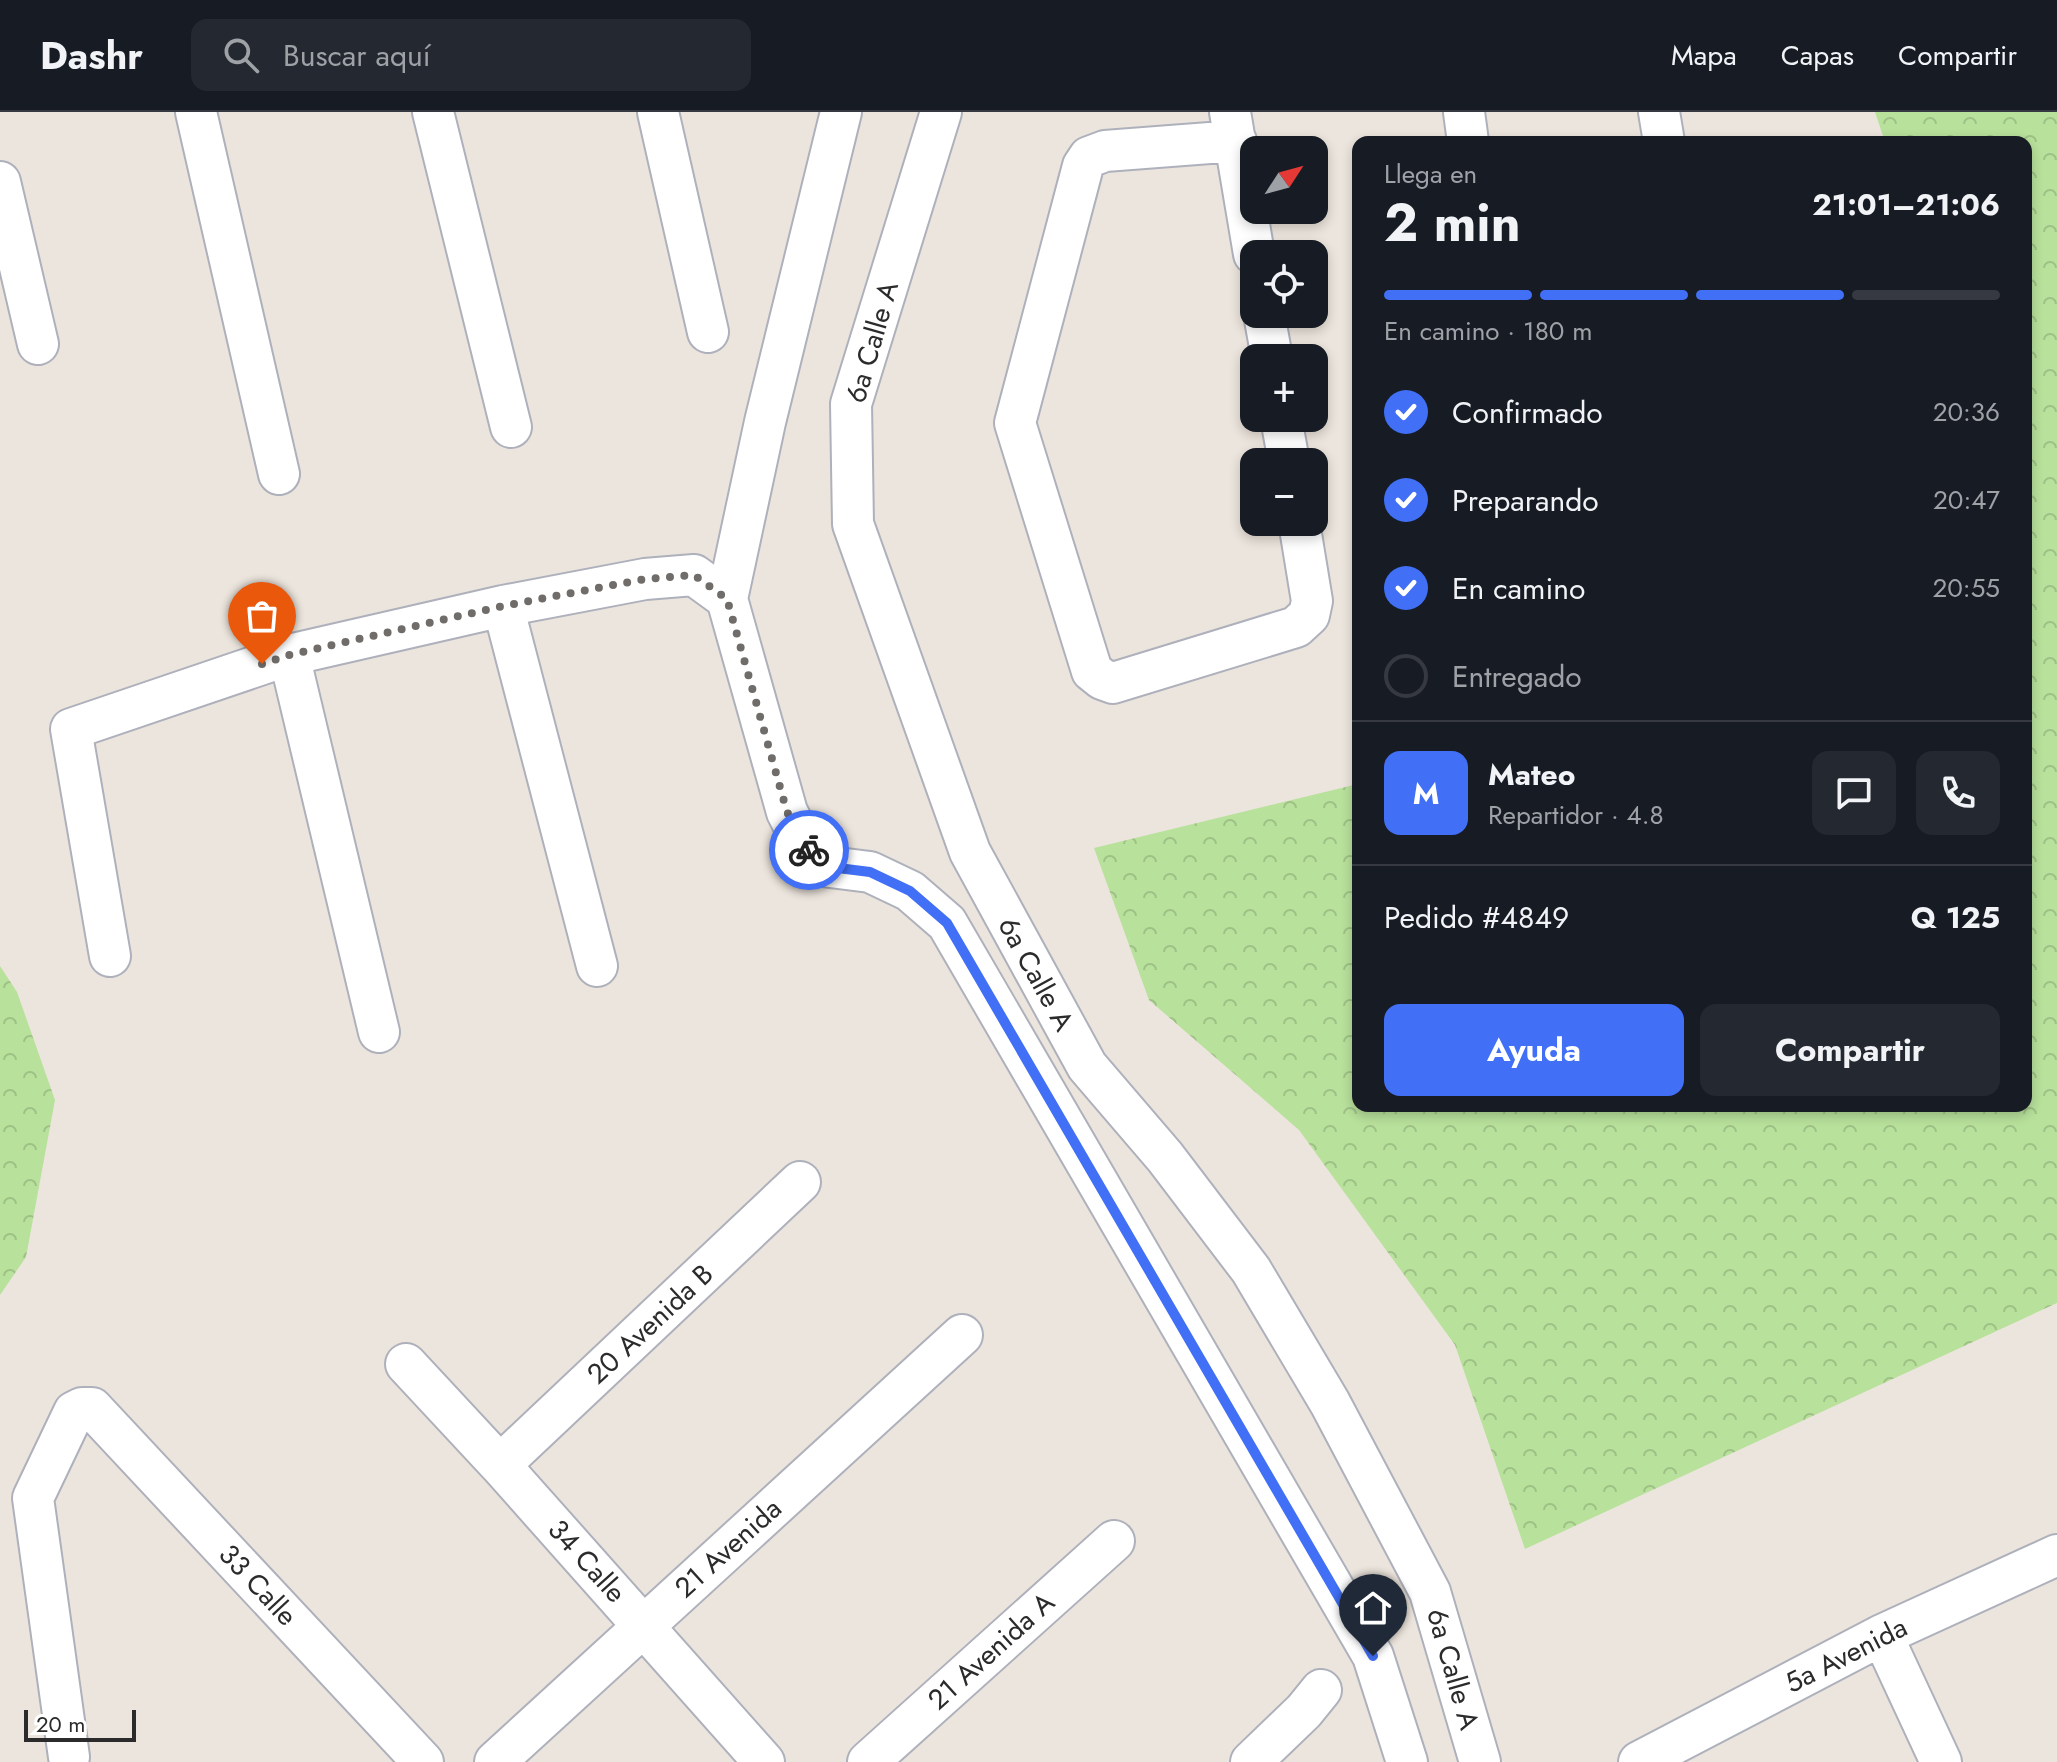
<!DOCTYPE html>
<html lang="es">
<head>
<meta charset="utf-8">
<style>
	:root { --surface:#171b24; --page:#242831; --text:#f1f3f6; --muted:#9ea1a6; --line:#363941; --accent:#416ff5 }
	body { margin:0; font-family:Jost,sans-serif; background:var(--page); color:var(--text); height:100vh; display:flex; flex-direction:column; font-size:30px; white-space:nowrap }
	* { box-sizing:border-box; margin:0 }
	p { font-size:26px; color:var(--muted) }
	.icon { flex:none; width:44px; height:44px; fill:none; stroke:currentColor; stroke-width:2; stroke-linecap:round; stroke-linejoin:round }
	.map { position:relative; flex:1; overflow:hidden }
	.drawer { position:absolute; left:1352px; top:24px; width:680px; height:976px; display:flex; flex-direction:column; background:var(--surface); border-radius:16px; box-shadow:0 4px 12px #0003 }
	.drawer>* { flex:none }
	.needle { width:52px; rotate:54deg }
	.buttons { position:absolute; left:1240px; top:24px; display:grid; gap:16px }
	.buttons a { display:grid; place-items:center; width:88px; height:88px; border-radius:16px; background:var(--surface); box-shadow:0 4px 12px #0003; font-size:40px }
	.scale { position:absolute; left:24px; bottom:20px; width:112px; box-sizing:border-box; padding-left:8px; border:4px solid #2b2b2b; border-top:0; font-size:22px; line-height:28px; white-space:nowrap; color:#2b2b2b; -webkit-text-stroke:6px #fff; paint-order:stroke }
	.pin { position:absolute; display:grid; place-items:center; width:68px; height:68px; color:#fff; margin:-82px -34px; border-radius:50% 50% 50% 0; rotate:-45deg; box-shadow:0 0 8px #0007 }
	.pin .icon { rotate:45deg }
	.courier { position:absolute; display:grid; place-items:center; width:80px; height:80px; margin:-40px; border:6px solid #416ff5; border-radius:50%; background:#fff; color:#222; box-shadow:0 2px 10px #0007 }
	.headline em { font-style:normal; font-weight:700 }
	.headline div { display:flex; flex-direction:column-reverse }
	.headline { display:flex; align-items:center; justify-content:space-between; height:136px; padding:0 32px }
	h1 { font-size:52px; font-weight:700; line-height:60px }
	.bar { display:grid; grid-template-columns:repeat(4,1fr); gap:12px 8px; align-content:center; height:96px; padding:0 32px }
	.bar i { height:10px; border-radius:6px; background:var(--line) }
	.bar .selected { background:var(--accent) }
	.bar p { grid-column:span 4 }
	.line { display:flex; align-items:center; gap:20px; padding:0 32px; border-top:2px solid var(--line) }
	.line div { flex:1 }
	.round { display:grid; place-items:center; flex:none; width:84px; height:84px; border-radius:16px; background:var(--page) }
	ol { padding:0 32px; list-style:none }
	li { display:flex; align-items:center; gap:24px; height:88px }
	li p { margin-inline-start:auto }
	li .icon { padding:8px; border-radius:50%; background:var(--accent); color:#fff; stroke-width:4 }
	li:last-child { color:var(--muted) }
	li i { width:44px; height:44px; border:4px solid var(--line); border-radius:50% }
	.primary-button { display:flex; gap:16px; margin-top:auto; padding:16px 32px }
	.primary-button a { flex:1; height:92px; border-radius:16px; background:var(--accent); color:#fff; font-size:32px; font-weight:700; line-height:92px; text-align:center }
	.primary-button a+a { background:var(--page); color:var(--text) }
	header { display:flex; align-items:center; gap:48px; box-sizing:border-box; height:112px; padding:0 40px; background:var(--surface); border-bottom:2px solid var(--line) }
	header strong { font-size:38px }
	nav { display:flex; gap:44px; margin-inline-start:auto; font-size:28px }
	.search { width:560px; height:72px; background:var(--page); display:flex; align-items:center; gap:20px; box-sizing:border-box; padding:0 28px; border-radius:16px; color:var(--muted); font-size:30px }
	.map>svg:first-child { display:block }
</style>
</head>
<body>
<header>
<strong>Dashr</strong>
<div class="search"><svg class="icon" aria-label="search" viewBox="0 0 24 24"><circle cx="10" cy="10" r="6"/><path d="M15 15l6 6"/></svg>Buscar aquí</div>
<nav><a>Mapa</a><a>Capas</a><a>Compartir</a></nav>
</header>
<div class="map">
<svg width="2057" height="1650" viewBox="0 0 2057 1650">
	<defs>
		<pattern id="forest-crowns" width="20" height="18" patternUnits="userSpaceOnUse" patternTransform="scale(2)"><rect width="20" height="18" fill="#b8e19b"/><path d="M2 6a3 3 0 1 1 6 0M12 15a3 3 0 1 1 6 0" fill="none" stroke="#9ec186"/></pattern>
	</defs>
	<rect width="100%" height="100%" fill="#ece5dd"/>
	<!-- forest -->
	<path fill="url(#forest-crowns)" d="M1875,0H2057V1191L1525,1437L1455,1233L1299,1018L1149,888L1094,736L1358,672V994H2026V30H1885Z
		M0,854L17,880L55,988L26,1145L0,1183Z"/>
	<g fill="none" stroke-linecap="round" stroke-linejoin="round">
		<defs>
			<path id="minor" d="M196,0L279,362
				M433,0L511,315
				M658,0L708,220
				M841,0L765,310L727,487L787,700L804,733L822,754L870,760L910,779L947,811L1373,1544L1407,1650
				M941,0L851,292L853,412L970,740L1087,954L1165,1045L1251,1158L1330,1291L1430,1480L1480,1650
				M1230,0L1254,142
				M1464,0L1468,30
				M1659,0L1664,30
				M1236,29L1105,39L1089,45L1083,54L1015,311L1092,559L1102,567L1113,571L1296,515L1309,503L1312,489L1299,410
				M0,70L38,232
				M1264,202L1272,246
				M1281,306L1289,350
				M503,494L597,854
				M289,543L379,920
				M110,844L71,617L289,543L503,494L645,467L694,463L727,487
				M406,1252L500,1353L764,1650
				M500,1353L800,1070
				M1882,1523L1941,1650
				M69,1645L33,1386L74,1300L82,1296H92L423,1650
				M495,1650L962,1223
				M868,1650L1114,1429
				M1251,1650L1304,1599L1321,1578
				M1639,1650L1882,1523L2057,1443"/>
		</defs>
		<!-- minor casing -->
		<use href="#minor" stroke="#aeb1bb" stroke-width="44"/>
		<!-- minor -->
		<use href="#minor" stroke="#fff" stroke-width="40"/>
	</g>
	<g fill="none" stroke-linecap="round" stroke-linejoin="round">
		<!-- done -->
		<path stroke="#6f6c69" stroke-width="8" stroke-dasharray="0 14.4" d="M262,552L289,543L503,494L645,467L694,463L727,487L787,700L809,738"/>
		<!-- route -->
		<path stroke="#416ff5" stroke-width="10" d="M809,738L822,754L870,760L910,779L947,811L1373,1544"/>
	</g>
	<g text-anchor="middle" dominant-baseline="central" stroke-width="6" stroke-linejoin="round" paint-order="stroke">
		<!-- street labels -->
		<g font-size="28" fill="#2b2b2b" stroke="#fff">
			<text transform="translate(872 230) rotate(-74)">6a Calle A</text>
			<text transform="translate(1036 862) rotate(61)">6a Calle A</text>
			<text transform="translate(650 1212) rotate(-43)">20 Avenida B</text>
			<text transform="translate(728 1436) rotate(-42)">21 Avenida</text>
			<text transform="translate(587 1449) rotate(48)">34 Calle</text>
			<text transform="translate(258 1473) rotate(47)">33 Calle</text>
			<text transform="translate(991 1539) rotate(-42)">21 Avenida A</text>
			<text transform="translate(1846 1543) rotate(-27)">5a Avenida</text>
			<text transform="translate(1453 1557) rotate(74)">6a Calle A</text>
		</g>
	</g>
</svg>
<div class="buttons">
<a><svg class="needle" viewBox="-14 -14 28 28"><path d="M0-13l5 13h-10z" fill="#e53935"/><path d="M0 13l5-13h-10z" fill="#9ea1a6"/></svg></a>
<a><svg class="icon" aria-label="locate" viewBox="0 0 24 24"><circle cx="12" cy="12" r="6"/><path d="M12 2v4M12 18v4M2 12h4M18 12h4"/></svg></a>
<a>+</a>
<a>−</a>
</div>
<div class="scale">20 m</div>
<div class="pin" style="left:262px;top:552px;background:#ea580c"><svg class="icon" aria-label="bag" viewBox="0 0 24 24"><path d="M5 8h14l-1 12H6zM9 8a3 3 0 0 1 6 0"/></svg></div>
<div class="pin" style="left:1373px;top:1544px;background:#1f2937"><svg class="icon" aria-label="home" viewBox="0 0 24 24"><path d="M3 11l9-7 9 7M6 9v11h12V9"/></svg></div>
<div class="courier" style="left:809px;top:738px"><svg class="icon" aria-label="bike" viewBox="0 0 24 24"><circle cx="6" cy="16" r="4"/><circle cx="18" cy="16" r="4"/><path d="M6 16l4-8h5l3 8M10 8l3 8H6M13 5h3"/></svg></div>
<section class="drawer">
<div class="headline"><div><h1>2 min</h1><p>Llega en</p></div><em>21:01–21:06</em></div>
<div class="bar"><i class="selected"></i><i class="selected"></i><i class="selected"></i><i></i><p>En camino · 180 m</p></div>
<ol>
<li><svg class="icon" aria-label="check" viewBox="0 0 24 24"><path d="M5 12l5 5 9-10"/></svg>Confirmado<p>20:36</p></li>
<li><svg class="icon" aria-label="check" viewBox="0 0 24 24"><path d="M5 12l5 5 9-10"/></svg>Preparando<p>20:47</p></li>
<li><svg class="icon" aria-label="check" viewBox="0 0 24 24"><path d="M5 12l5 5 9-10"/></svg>En camino<p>20:55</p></li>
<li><i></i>Entregado</li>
</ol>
<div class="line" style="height:144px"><b class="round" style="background:var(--accent);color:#fff">M</b><div><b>Mateo</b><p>Repartidor · 4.8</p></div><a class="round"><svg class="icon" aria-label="chat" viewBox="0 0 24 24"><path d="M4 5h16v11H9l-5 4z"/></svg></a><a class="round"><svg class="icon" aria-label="phone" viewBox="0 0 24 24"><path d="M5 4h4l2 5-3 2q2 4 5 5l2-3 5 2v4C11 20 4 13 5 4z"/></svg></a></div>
<div class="line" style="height:104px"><div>Pedido #4849</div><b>Q 125</b></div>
<div class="primary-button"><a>Ayuda</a><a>Compartir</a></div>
</section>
</div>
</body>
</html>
